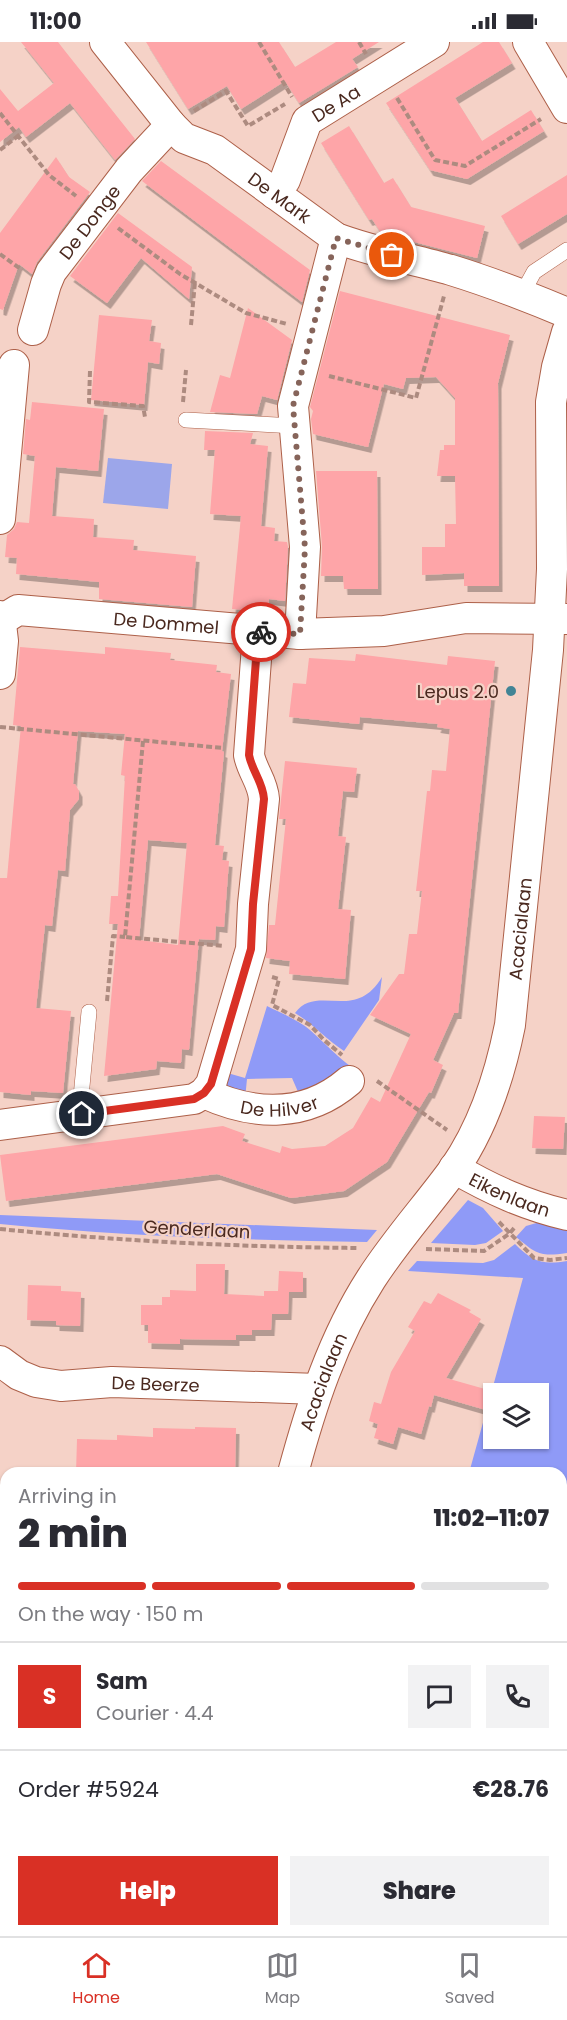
<!DOCTYPE html>
<html lang="en">
<head>
<meta charset="utf-8">
<style>
	:root { --surface:#fff; --page:#f2f2f3; --text:#2b2b33; --muted:#7c7c81; --line:#e1e1e2; --accent:#d93025 }
	body { margin:0; font-family:Poppins,sans-serif; background:var(--page); color:var(--text); height:100vh; display:flex; flex-direction:column; font-size:22px; white-space:nowrap }
	* { box-sizing:border-box; margin:0 }
	p { font-size:20px; color:var(--muted) }
	.icon { flex:none; width:33px; height:33px; fill:none; stroke:currentColor; stroke-width:2; stroke-linecap:round; stroke-linejoin:round }
	.map { position:relative; flex:1; overflow:hidden }
	.details { position:absolute; left:0px; top:1425px; width:567px; height:470px; display:flex; flex-direction:column; background:var(--surface); border-radius:18px 18px 0 0; box-shadow:0 2px 4px #0004 }
	.details>* { flex:none }
	.fabs { position:absolute; left:483px; top:1341px; display:grid; gap:12px }
	.fabs a { display:grid; place-items:center; width:66px; height:66px; border-radius:0px; background:var(--surface); box-shadow:0 2px 4px #0004; font-size:30px }
	.pin { position:absolute; display:grid; place-items:center; width:51px; height:51px; color:#fff; margin:-26px; border:3px solid #fff; border-radius:50%; box-shadow:0 2px 6px #0007 }
	.courier { position:absolute; display:grid; place-items:center; width:60px; height:60px; margin:-30px; border:4px solid #d93025; border-radius:50%; background:#fff; color:#222; box-shadow:0 2px 8px #0007 }
	.overview em { font-style:normal; font-weight:800 }
	.overview div { display:flex; flex-direction:column-reverse }
	.overview { display:flex; align-items:center; justify-content:space-between; height:102px; padding:0 18px }
	h1 { font-size:39px; font-weight:800; line-height:45px }
	.bar { display:grid; grid-template-columns:repeat(4,1fr); gap:9px 6px; align-content:center; height:72px; padding:0 18px }
	.bar i { height:8px; border-radius:4px; background:var(--line) }
	.bar .selected { background:var(--accent) }
	.bar p { grid-column:span 4 }
	.line { display:flex; align-items:center; gap:15px; padding:0 18px; border-top:2px solid var(--line) }
	.line div { flex:1 }
	.round { display:grid; place-items:center; flex:none; width:63px; height:63px; border-radius:0px; background:var(--page) }
	.action { display:flex; gap:12px; margin-top:auto; padding:12px 18px }
	.action a { flex:1; height:69px; border-radius:0px; background:var(--accent); color:#fff; font-size:24px; font-weight:800; line-height:69px; text-align:center }
	.action a+a { background:var(--page); color:var(--text) }
	.status { display:flex; justify-content:space-between; align-items:center; height:42px; padding:0 30px; background:var(--surface); direction:ltr }
	.status svg { height:16px; fill:currentColor }
	.menu { display:flex; justify-content:space-around; align-items:center; height:84px; border-top:2px solid var(--line); background:var(--surface); font-size:16px; color:var(--muted) }
	.menu a { display:grid; justify-items:center; gap:3px }
	.menu .selected { color:var(--accent) }
	.map>svg:first-child { display:block }
</style>
</head>
<body>
<div class="status"><b>11:00</b><svg viewBox="0 0 49 12"><path d="M0 12V9h3v3zM5 12V6h3v6zM10 12V3h3v9zM15 12V0h3v12zM26 1h20v11H26zM47 4h2v5h-2z"/></svg></div>
<div class="map">
<svg width="567" height="1894" viewBox="0 0 567 1894">
	<defs>
		<filter id="shadow"><feDropShadow dx="3.5" dy="6" stdDeviation="0" flood-color="#0004"/></filter>
	</defs>
	<rect width="100%" height="100%" fill="#f5d2c7"/>
	<!-- green -->
	<path fill="#9ca6ea" d="M108,416L172,422L168,467L103,461Z"/>
	<!-- forest -->
	<path fill="#8f9af7" fill-rule="evenodd" d="M382,935L379,958L344,1009C326,997 313,982 295,971C317,941 355,981 382,935Z
		M267,964C281,971 298,978 310,988C325,1001 337,1015 353,1026L302,1059L292,1036L247,1037L245,1057C232,1049 224,1047 224,1030L245,1036Z
		M468,1158L483,1166L503,1189L486,1201L475,1203L431,1201Z
		M0,1173L377,1188L367,1200C244,1198 122,1194 0,1182Z
		M540,1180L567,1184V1211C539,1215 537,1212 516,1195L526,1184Z
		M515,1202C533,1220 542,1223 567,1219V1483L561,1481V1431H469L523,1236L408,1229L417,1219L483,1221L494,1218ZM494,1352H538V1396H494Z"/>
	<!-- building -->
	<path fill="#fea5a8" fill-rule="evenodd" filter="url(#shadow)" d="M21,0H58L65,9L135,97L115,118L70,61L26,95L19,85L0,100V47L18,69L54,41Z
		M146,0H279L295,25L336,0H379L352,17L358,25L299,61L285,39L241,67L227,44L188,67Z
		M483,0H499L512,21L455,56L482,99L531,68L544,89L467,137L430,128L386,61Z
		M349,84L384,141L393,136L411,165L485,184L477,216L410,199L411,195L381,191L372,177L369,178L321,101Z
		M56,115L69,135L90,150L37,220L32,232L19,222L3,268L0,267V191Z
		M161,119L310,228L302,260L142,139Z
		M567,133V172L518,202L501,174Z
		M118,171L192,225L189,257L141,216L107,261L70,234Z
		M340,249L510,293L498,341L499,544H464V531L422,533V505H445V482H456L455,434H437L440,408H444V403H455V356L436,335L406,336L403,347L384,342L368,405L313,392L311,377L313,369L310,365Z
		M248,266L292,298L277,358L262,354L257,372L210,370L220,333L230,336Z
		M99,273L152,278L149,299L161,301L159,322L148,320L144,363L91,358Z
		M32,360L104,367L98,429L56,425L52,474L94,477L93,495L134,498L133,508L196,514L192,565L99,557V540L16,532L17,516L5,515L7,493L14,487L17,480L29,481L35,414L23,412L26,377L30,378Z
		M205,389L253,391L250,402L268,404L261,484L275,486L274,499L287,500L288,505L285,559L269,557L268,570L232,567L241,474L210,472L215,408H204Z
		M316,429H377L378,547H344L343,534H321L322,504Z
		M20,605L105,612V605L171,611L170,618L217,623L216,630L231,632L222,709L224,710L215,803L224,804L222,818L229,819L224,885L216,884L215,898L199,897L189,1008L182,1007L181,1021L157,1019L156,1027L104,1034L118,882H109L111,854H118L125,734L121,733L125,692L78,689L73,742H75L79,749V757L70,768L65,829L58,828L52,884L45,883L36,966L71,969L63,1051L31,1049V1053L0,1050V836H7L17,725L21,684L13,683ZM148,798L187,801L178,903L139,898Z
		M356,612L447,623L448,614L495,619L458,971H454L433,1018L443,1023L431,1051L429,1050L387,1120L344,1149L291,1156L217,1132L6,1159L0,1113L223,1084L245,1092L242,1099L280,1111L282,1104L292,1107L325,1104L353,1086L371,1055L380,1060L411,992L370,973L399,932H404L409,892H417L422,849H416L427,749H430L432,728L446,729L450,687L437,685L438,682L360,675L359,682L289,675L293,641L306,642L309,616L355,619Z
		M285,719L357,726L354,750L343,749L338,794L346,795L338,867L351,868L345,937L289,932L290,919L266,916L269,883H275L286,777H279Z
		M534,1074L565,1075L563,1107L532,1106Z
		M196,1222H225L224,1252L264,1254V1249H278L279,1229L303,1230V1250H289L288,1272H272L271,1288H252V1293H236V1298L180,1297V1302L148,1301V1283H141V1263H162V1255H170V1248L196,1249Z
		M28,1243L61,1244V1249L81,1250L80,1284L56,1283V1279L27,1278Z
		M438,1251L471,1268L469,1270L481,1277L446,1336L492,1349L486,1368L434,1353L431,1365L429,1364L421,1392L398,1385L393,1402L374,1396L378,1382L369,1379L374,1360L381,1362L391,1330L415,1289L408,1285L424,1259L431,1262Z
		M195,1385L236,1386L235,1431H76L77,1397L117,1398V1393L153,1395V1386L195,1387Z"/>
	<g fill="none" stroke-linecap="round" stroke-linejoin="round">
		<defs>
			<path id="service" d="M522,252L534,230L567,208
				M186,378L295,384
				M82,1072L81,1055L89,970"/>
			<g id="minor">
				<path id="s1" d="M105,0L171,83L184,96L215,108L336,196C373,210 413,217 451,228C490,240 529,255 567,271"/>
				<path d="M528,0L567,66"/>
				<path id="s2" d="M275,152L285,138L307,79L434,0"/>
				<path id="s3" d="M33,288L46,242L51,230L129,128L171,83"/>
				<path d="M0,477L14,323"/>
				<path d="M0,574L3,599L0,632"/>
				<path id="s4" d="M0,579L18,568L300,592L384,589L466,576L567,577"/>
				<path d="M300,592L305,505L293,364L336,196"/>
				<path id="s5" d="M204,1051C254,1074 306,1076 349,1039"/>
				<path d="M0,1083L194,1057L204,1051L211,1042L251,907L253,862L264,757C263,740 252,729 249,713L258,590"/>
				<path id="s6" d="M454,1126C492,1148 525,1163 567,1173"/>
				<path id="s7" d="M0,1319L19,1333L36,1340L61,1344L112,1340L318,1347"/>
				<path id="s8" d="M293,1431C311,1364 333,1296 371,1237C396,1198 427,1164 454,1127C484,1084 500,1033 510,983L548,608L552,527L551,360L557,325L567,290"/>
				<path d="M0,1504L6,1509"/>
				<path d="M561,1674L565,1669L567,1662"/>
				<path d="M0,1774L6,1778"/>
				<path d="M163,1888L171,1894"/>
				<path d="M9,1894L11,1888"/>
				<path d="M387,1894L391,1888"/>
			</g>
		</defs>
		<!-- service casing -->
		<use href="#service" stroke="#ad6049" stroke-width="16"/>
		<!-- minor casing -->
		<use href="#minor" stroke="#ad6049" stroke-width="32"/>
		<!-- path -->
		<path stroke="#ad8b80" stroke-width="4" stroke-dasharray="6 3" stroke-linecap="butt" d="M259,0L292,55
			M359,0L366,12
			M397,56L435,118L465,124L541,77
			M194,69L226,49L248,84L285,62
			M0,71L49,133L76,154
			M0,108L18,94
			M118,186L180,232L246,271L287,282
			M0,212L22,228
			M191,283L195,240
			M90,329L89,360L143,364L145,375
			M329,334L416,356L444,254
			M183,360L186,328
			M0,685L223,706
			M143,699L125,895L224,904
			M272,935L279,937L272,963L310,983L324,998L342,1013
			M107,959L113,894L125,895
			M377,1039L447,1088
			M499,1180L534,1216L550,1218L567,1216
			M0,1187C119,1199 239,1205 359,1206
			M426,1207L484,1209L509,1192L515,1185"/>
		<!-- service -->
		<use href="#service" stroke="#fff" stroke-width="15"/>
		<!-- minor -->
		<use href="#minor" stroke="#fff" stroke-width="30"/>
	</g>
	<g fill="none" stroke-linecap="round" stroke-linejoin="round">
		<!-- done -->
		<path stroke="#86645a" stroke-width="6" stroke-dasharray="0 10.8" d="M261,590L300,592L305,506L293,364L336,196L392,213"/>
		<!-- route -->
		<path stroke="#d93025" stroke-width="8" d="M82,1072L194,1057L204,1051L211,1042L251,907L253,862L264,757C263,740 252,729 249,713L258,590H261"/>
	</g>
	<!-- markers -->
	<circle fill="#428495" stroke="#f5d2c7" stroke-width="2" cx="511" cy="649" r="6"/>
	<g text-anchor="middle" dominant-baseline="central" stroke-width="4.5" stroke-linejoin="round" paint-order="stroke">
		<!-- street labels -->
		<g font-size="18" fill="#4a291f" stroke="#f5d2c7">
			<text stroke="none"><textPath href="#s2" startOffset="114">De Aa</textPath></text>
			<text stroke="none"><textPath href="#s1" startOffset="238">De Mark</textPath></text>
			<text stroke="none"><textPath href="#s3" startOffset="124">De Donge</textPath></text>
			<text stroke="none"><textPath href="#s4" startOffset="170">De Dommel</textPath></text>
			<text stroke="none"><textPath href="#s8" startOffset="600">Acacialaan</textPath></text>
			<text stroke="none"><textPath href="#s5" startOffset="78">De Hilver</textPath></text>
			<text stroke="none"><textPath href="#s6" startOffset="62">Eikenlaan</textPath></text>
			<text transform="translate(197 1187) rotate(3)">Genderlaan</text>
			<text stroke="none"><textPath href="#s8" startOffset="96">Acacialaan</textPath></text>
			<text stroke="none"><textPath href="#s7" startOffset="162">De Beerze</textPath></text>
		</g>
		<!-- poi labels -->
		<g font-size="18" fill="#4a291f" stroke="#f5d2c7" text-anchor="end">
			<text x="499" y="649">Lepus 2.0</text>
		</g>
	</g>
</svg>
<div class="fabs">
<a><svg class="icon" aria-label="layers" viewBox="0 0 24 24"><path d="M12 4l9 5-9 5-9-5zM3 14l9 5 9-5"/></svg></a>
</div>
<div class="pin" style="left:392px;top:213px;background:#ea580c"><svg class="icon" aria-label="bag" viewBox="0 0 24 24"><path d="M5 8h14l-1 12H6zM9 8a3 3 0 0 1 6 0"/></svg></div>
<div class="pin" style="left:82px;top:1072px;background:#1f2937"><svg class="icon" aria-label="home" viewBox="0 0 24 24"><path d="M3 11l9-7 9 7M6 9v11h12V9"/></svg></div>
<div class="courier" style="left:261px;top:590px"><svg class="icon" aria-label="bike" viewBox="0 0 24 24"><circle cx="6" cy="16" r="4"/><circle cx="18" cy="16" r="4"/><path d="M6 16l4-8h5l3 8M10 8l3 8H6M13 5h3"/></svg></div>
<section class="details">
<div class="overview"><div><h1>2 min</h1><p>Arriving in</p></div><em>11:02–11:07</em></div>
<div class="bar"><i class="selected"></i><i class="selected"></i><i class="selected"></i><i></i><p>On the way · 150 m</p></div>
<div class="line" style="height:108px"><b class="round" style="background:var(--accent);color:#fff">S</b><div><b>Sam</b><p>Courier · 4.4</p></div><a class="round"><svg class="icon" aria-label="chat" viewBox="0 0 24 24"><path d="M4 5h16v11H9l-5 4z"/></svg></a><a class="round"><svg class="icon" aria-label="phone" viewBox="0 0 24 24"><path d="M5 4h4l2 5-3 2q2 4 5 5l2-3 5 2v4C11 20 4 13 5 4z"/></svg></a></div>
<div class="line" style="height:78px"><div>Order #5924</div><b>€28.76</b></div>
<div class="action"><a>Help</a><a>Share</a></div>
</section>
</div>
<nav class="menu">
<a class="selected"><svg class="icon" aria-label="home" viewBox="0 0 24 24"><path d="M3 11l9-7 9 7M6 9v11h12V9"/></svg>Home</a>
<a><svg class="icon" aria-label="map" viewBox="0 0 24 24"><path d="M3 6l6-2 6 2 6-2v14l-6 2-6-2-6 2zM9 4v14M15 6v14"/></svg>Map</a>
<a><svg class="icon" aria-label="saved" viewBox="0 0 24 24"><path d="M7 4h10v16l-5-4-5 4z"/></svg>Saved</a>
</nav>
</body>
</html>
